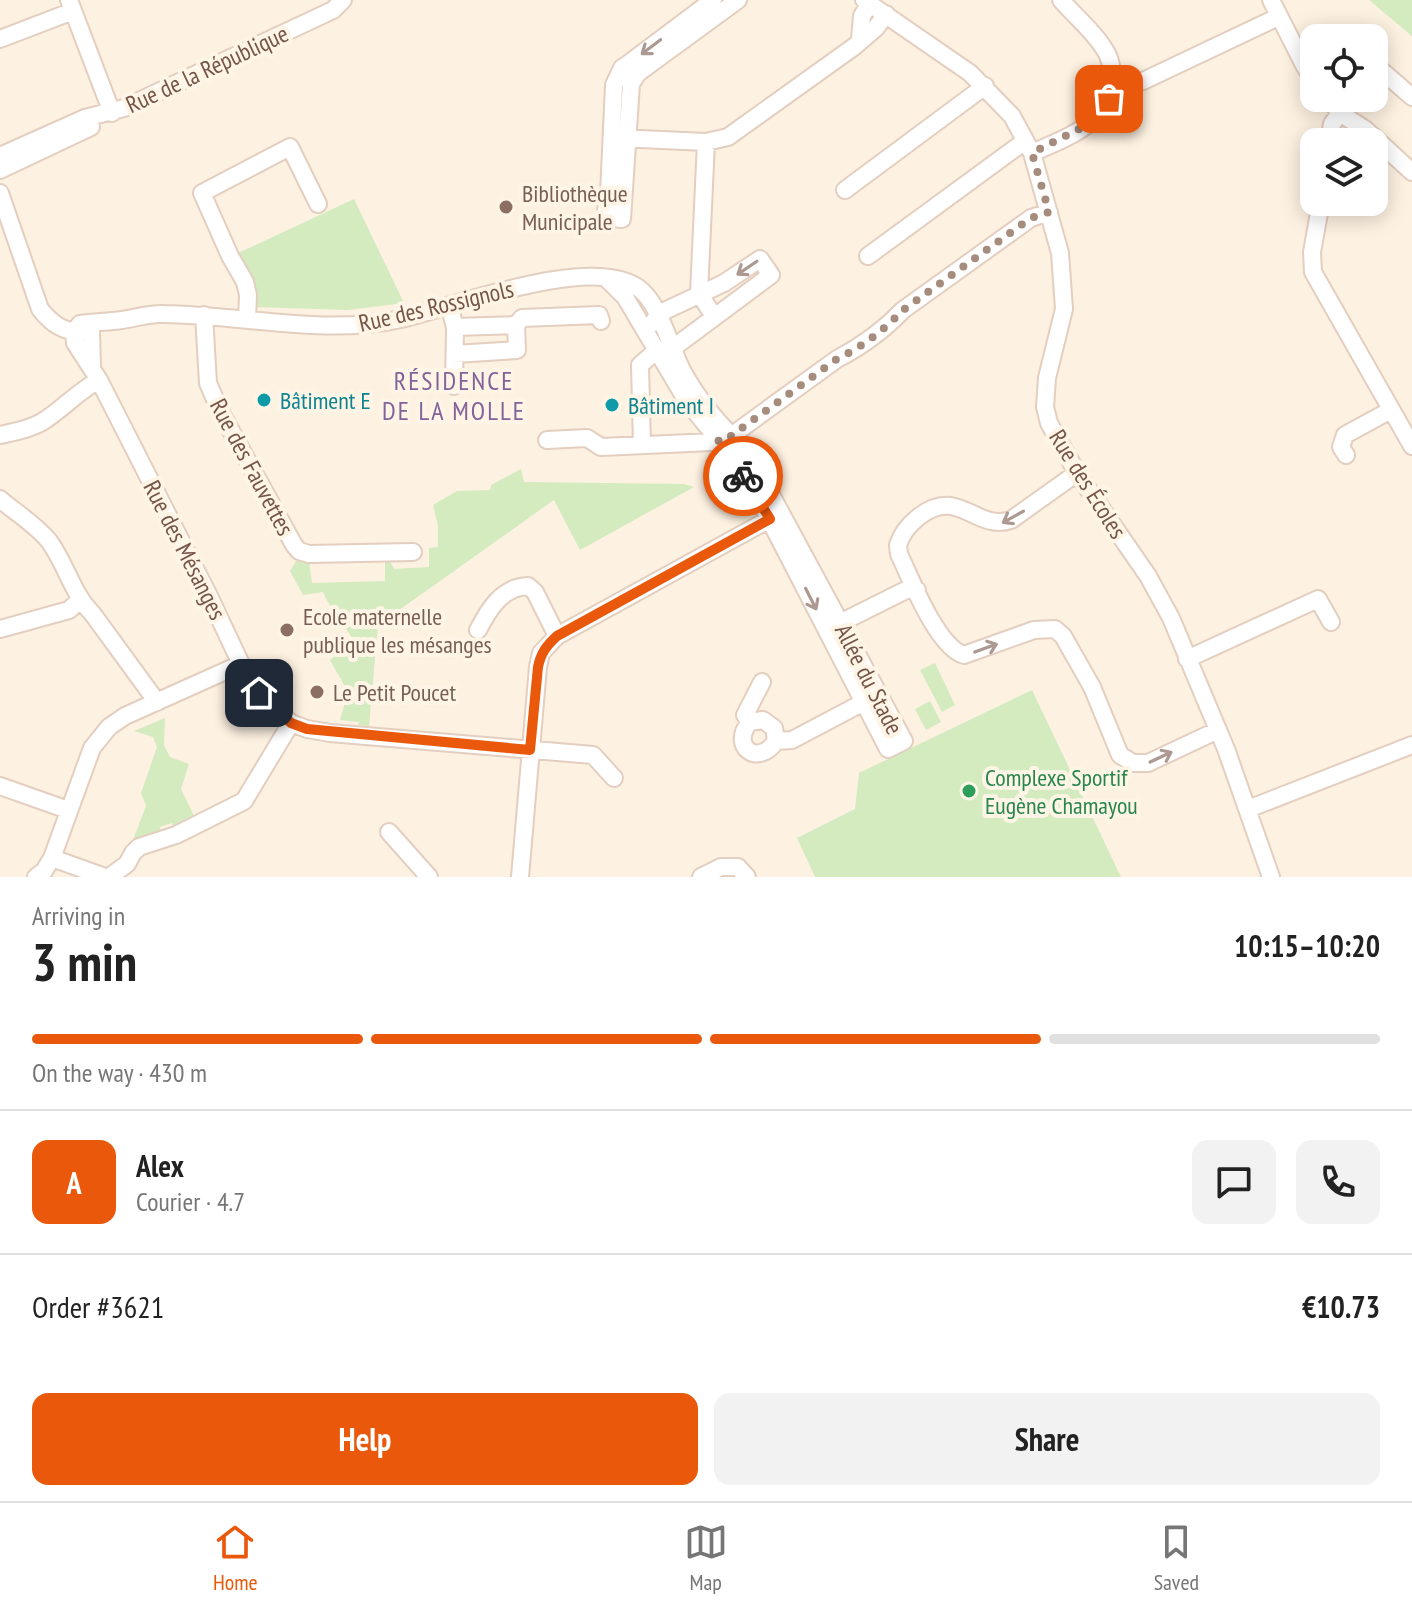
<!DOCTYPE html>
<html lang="en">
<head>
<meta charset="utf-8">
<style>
	:root { --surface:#fff; --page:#f2f2f2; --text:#222; --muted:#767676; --line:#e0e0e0; --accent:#ea580c }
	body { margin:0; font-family:"PT Sans Narrow",sans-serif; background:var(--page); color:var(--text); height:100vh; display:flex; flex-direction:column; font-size:30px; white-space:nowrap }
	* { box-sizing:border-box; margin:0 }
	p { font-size:26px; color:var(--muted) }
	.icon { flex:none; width:44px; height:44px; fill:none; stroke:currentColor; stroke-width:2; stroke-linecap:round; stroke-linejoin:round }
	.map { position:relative; height:877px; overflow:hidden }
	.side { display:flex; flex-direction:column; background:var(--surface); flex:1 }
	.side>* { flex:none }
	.controls { position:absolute; left:1300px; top:24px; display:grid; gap:16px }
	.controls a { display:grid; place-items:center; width:88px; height:88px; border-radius:16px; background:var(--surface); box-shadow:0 4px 20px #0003; font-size:40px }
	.pin { position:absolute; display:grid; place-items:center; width:68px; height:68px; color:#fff; margin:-34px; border-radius:16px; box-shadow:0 4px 12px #0006 }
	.courier { position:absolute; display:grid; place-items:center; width:80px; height:80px; margin:-40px; border:6px solid #ea580c; border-radius:50%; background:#fff; color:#222; box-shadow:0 2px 10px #0007 }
	.head em { font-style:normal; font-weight:600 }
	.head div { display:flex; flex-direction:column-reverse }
	.head { display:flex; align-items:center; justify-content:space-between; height:136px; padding:0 32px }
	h1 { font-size:52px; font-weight:600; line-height:60px }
	.bar { display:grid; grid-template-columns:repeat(4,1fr); gap:12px 8px; align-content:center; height:96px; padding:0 32px }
	.bar i { height:10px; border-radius:6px; background:var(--line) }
	.bar .selected { background:var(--accent) }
	.bar p { grid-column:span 4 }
	.line { display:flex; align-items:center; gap:20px; padding:0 32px; border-top:2px solid var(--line) }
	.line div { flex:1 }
	.round { display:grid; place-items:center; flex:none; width:84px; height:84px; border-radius:16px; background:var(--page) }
	.action { display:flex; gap:16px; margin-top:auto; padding:16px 32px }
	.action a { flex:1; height:92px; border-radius:16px; background:var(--accent); color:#fff; font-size:32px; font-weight:600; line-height:92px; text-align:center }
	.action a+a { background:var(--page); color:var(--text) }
	.tabs { display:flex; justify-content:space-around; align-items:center; height:112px; border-top:2px solid var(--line); background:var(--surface); font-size:22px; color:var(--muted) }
	.tabs a { display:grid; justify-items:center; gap:4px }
	.tabs .selected { color:var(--accent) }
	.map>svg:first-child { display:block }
</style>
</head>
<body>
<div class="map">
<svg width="1412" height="877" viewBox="0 0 1412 877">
	<rect width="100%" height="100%" fill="#fdf1e1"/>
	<!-- green -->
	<path fill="#d3ebbf" d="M1369,0H1412V36Z
		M354,199L404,303L348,310L252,307L234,255Z
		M521,469L524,482L684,484L694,487L580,550L554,500L378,625L369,726L358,725L359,722L340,720L348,692L330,660L354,642C345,624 331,611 323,592L303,595L290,571L298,558L309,561L312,583L385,581V558L389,559L394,569L429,567V548L438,547V526L433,505L457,491L490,490L491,485Z
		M935,663L955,705L942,712L920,670Z
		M1032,690L1121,877H815L797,838L855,809L859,773Z
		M930,701L941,722L926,730L915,709Z
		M165,718L164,745L170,757L189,764L181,789L197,822L176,832L172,823L160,827L161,834L130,848L146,806L141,793L157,747L153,737L134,731Z"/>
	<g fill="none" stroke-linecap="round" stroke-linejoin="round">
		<defs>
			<path id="minor" d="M69,0L112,113
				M713,0L628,64L622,68L614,85L609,194L606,210L609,218L622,219L631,84L638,73L738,0
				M864,0L970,73L1012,116L1032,153L1060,253L1064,309L1047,378L1045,407L1049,423L1077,473L1148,576L1171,618L1226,749L1271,877
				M1271,0L1304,65L1314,80
				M0,39L73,11
				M860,39L862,16L870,3
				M1374,64L1412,97
				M1112,86L1143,81L1278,17
				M1327,98L1343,115L1366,130L1412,172
				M618,138L706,142
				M1329,142L1332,124L1340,113
				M1032,153C1067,137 1113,123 1112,76C1112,66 1109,55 1103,47C1092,30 1074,15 1061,0
				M0,156L85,118L124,108L333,10L343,0
				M0,170L91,127
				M845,190L985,86
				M0,193L40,309C51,323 63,332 81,332
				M1321,202L1312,252L1313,272L1412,446
				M868,256L1025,141
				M204,315L208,383L220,411L294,545L299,551L309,554L413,552
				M713,315L699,293L706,142L728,137L855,46L876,28L886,14
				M452,316L455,327L454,386
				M247,319L248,295L245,282L230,256L202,193L290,147L318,204
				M653,323L658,314L724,283L760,259L771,275L673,348L665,349
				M80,324C94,322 108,322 122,320C136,318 150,313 164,314C243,315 324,336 401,319C456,306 589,255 637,287C660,302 670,348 683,372C699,401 724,430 748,452L904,741L888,749L765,511L731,455L688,403L625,297L607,279
				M80,324L74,332L75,343L99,380L209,596L241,664L259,693L291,723L307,729L330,733L593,755L614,778
				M455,327L516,325L522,318L599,315L601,321
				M91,331L92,367
				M455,354L517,350L516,325
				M0,435C13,432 28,430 42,422C62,410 78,391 99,380
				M547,440L587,438L601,447L712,442L731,436L837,359C862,346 884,330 903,310L1031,218L1049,212
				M642,445L640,365L656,351
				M1346,455L1341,447L1345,435L1391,410
				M1077,473L1011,520C987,528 973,510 951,506C928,503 904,526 898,545L899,554C911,579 937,647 964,655L1034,630L1055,629L1063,636L1092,687L1120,755L1133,763H1148L1216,731
				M0,499C16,513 35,524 49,541C66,564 72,593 92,613L157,702
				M832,627L906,590H917
				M0,629L69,610L80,600
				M478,630C489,609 502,587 528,586L535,592L557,636
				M1187,659L1318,599L1331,622
				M750,722L745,715L762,682
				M776,741L774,728L763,720L750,722C729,746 758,768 776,741L792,740L864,702
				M0,786L68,810
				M1248,809L1412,745
				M389,832L429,877
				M52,858L105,877
				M36,877L44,871L52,858L92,748L109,727L125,716L241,664
				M109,877L127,864L133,853L139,847L176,835L244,801L291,723
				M520,877L538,667L541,653L557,636L777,515
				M701,877L721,867H738L747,877"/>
		</defs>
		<!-- minor casing -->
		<use href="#minor" stroke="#e3cebf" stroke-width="20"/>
		<!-- minor -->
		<use href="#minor" stroke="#fff" stroke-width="16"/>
	</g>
	<!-- one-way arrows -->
	<defs><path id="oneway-shaft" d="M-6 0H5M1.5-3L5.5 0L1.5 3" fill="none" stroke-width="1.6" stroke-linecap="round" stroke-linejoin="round" transform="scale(2)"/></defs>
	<g stroke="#ac9991">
		<use href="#oneway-shaft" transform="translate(651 47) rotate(143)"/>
		<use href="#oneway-shaft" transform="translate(747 268) rotate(146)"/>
		<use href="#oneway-shaft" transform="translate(1013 517) rotate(151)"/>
		<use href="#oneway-shaft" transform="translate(811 599) rotate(63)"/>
		<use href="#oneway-shaft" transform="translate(986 648) rotate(-20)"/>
		<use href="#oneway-shaft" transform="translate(1161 757) rotate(-25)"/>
	</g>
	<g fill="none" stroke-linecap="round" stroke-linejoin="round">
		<!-- done -->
		<path stroke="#a58c7d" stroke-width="8" stroke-dasharray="0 14.4" d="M743,476L731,455L718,440L731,436L837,359C862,347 884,330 903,310L1031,218L1049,212L1032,153L1093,122L1109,99"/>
		<!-- route -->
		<path stroke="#ea580c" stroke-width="10" d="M259,693L291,723L307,729L530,750L538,667C541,653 546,646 557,636L770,519L743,476"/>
	</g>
	<!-- markers -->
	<g fill="#8d6e63" stroke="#fff5e7" stroke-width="3">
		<circle cx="506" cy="207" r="8"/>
		<circle cx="287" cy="630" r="8"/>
		<circle cx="317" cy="692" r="8"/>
	</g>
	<g fill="#0f9aa8" stroke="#fff5e7" stroke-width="3">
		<circle cx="264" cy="400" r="8"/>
		<circle cx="612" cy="405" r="8"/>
	</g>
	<circle fill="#2e9e5b" stroke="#fff5e7" stroke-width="3" cx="969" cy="791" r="8"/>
	<g text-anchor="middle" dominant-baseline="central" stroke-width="8" stroke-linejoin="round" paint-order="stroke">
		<!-- street labels -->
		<g font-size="24" fill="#755547" stroke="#fff5e7">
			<text transform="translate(207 69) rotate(-25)">Rue de la République</text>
			<text transform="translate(436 306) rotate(-13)">Rue des Rossignols</text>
			<text transform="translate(252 467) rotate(62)">Rue des Fauvettes</text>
			<text transform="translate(1088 484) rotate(58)">Rue des Écoles</text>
			<text transform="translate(185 550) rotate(63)">Rue des Mésanges</text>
			<text transform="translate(869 679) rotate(63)">Allée du Stade</text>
		</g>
		<!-- education labels -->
		<g font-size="24" fill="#785e54" stroke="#fff5e7" text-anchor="start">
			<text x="522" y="193">Bibliothèque<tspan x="522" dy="28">Municipale</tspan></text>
			<text x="303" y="616">Ecole maternelle<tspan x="303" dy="28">publique les mésanges</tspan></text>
			<text x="333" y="692">Le Petit Poucet</text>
		</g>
		<!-- culture labels -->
		<g font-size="24" fill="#0d838f" stroke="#fff5e7" text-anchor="start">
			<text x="280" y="400">Bâtiment E</text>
			<text x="628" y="405">Bâtiment I</text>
		</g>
		<!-- leisure labels -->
		<g font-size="24" fill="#27864d" stroke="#fff5e7" text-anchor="start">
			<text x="985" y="777">Complexe Sportif<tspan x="985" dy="28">Eugène Chamayou</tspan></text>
		</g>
		<!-- neighbourhood labels -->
		<g font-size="26" letter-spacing="2" fill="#846299" stroke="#fff5e7">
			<text x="454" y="380">RÉSIDENCE<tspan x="454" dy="30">DE LA MOLLE</tspan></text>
		</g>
	</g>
</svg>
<div class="controls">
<a><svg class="icon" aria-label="locate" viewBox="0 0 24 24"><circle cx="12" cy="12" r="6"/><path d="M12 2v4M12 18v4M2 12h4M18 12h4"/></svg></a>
<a><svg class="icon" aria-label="layers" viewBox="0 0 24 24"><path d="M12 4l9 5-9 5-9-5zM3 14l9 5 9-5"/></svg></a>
</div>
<div class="pin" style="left:1109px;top:99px;background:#ea580c"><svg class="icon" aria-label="bag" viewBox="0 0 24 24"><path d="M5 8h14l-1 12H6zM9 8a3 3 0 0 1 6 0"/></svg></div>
<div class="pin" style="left:259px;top:693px;background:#1f2937"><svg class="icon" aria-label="home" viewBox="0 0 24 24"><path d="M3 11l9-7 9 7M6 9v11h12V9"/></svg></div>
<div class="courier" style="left:743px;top:476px"><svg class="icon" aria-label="bike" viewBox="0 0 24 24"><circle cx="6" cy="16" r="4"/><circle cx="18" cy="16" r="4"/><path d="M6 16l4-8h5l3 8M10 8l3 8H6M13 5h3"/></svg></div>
</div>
<section class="side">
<div class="head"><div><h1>3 min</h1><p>Arriving in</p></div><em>10:15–10:20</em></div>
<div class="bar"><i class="selected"></i><i class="selected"></i><i class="selected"></i><i></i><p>On the way · 430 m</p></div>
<div class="line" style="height:144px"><b class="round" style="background:var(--accent);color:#fff">A</b><div><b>Alex</b><p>Courier · 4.7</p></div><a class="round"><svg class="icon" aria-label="chat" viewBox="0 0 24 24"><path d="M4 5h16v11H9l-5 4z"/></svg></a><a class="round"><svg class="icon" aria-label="phone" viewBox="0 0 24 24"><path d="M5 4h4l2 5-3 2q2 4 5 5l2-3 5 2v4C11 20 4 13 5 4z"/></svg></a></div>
<div class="line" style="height:104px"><div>Order #3621</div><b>€10.73</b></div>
<div class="action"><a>Help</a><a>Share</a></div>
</section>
<nav class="tabs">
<a class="selected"><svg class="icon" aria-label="home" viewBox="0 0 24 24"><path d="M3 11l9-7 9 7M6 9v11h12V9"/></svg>Home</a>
<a><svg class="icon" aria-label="map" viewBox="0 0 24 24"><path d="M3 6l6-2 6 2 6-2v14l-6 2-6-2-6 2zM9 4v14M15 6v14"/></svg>Map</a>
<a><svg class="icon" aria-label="saved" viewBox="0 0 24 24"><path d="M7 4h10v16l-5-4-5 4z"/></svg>Saved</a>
</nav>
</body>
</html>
